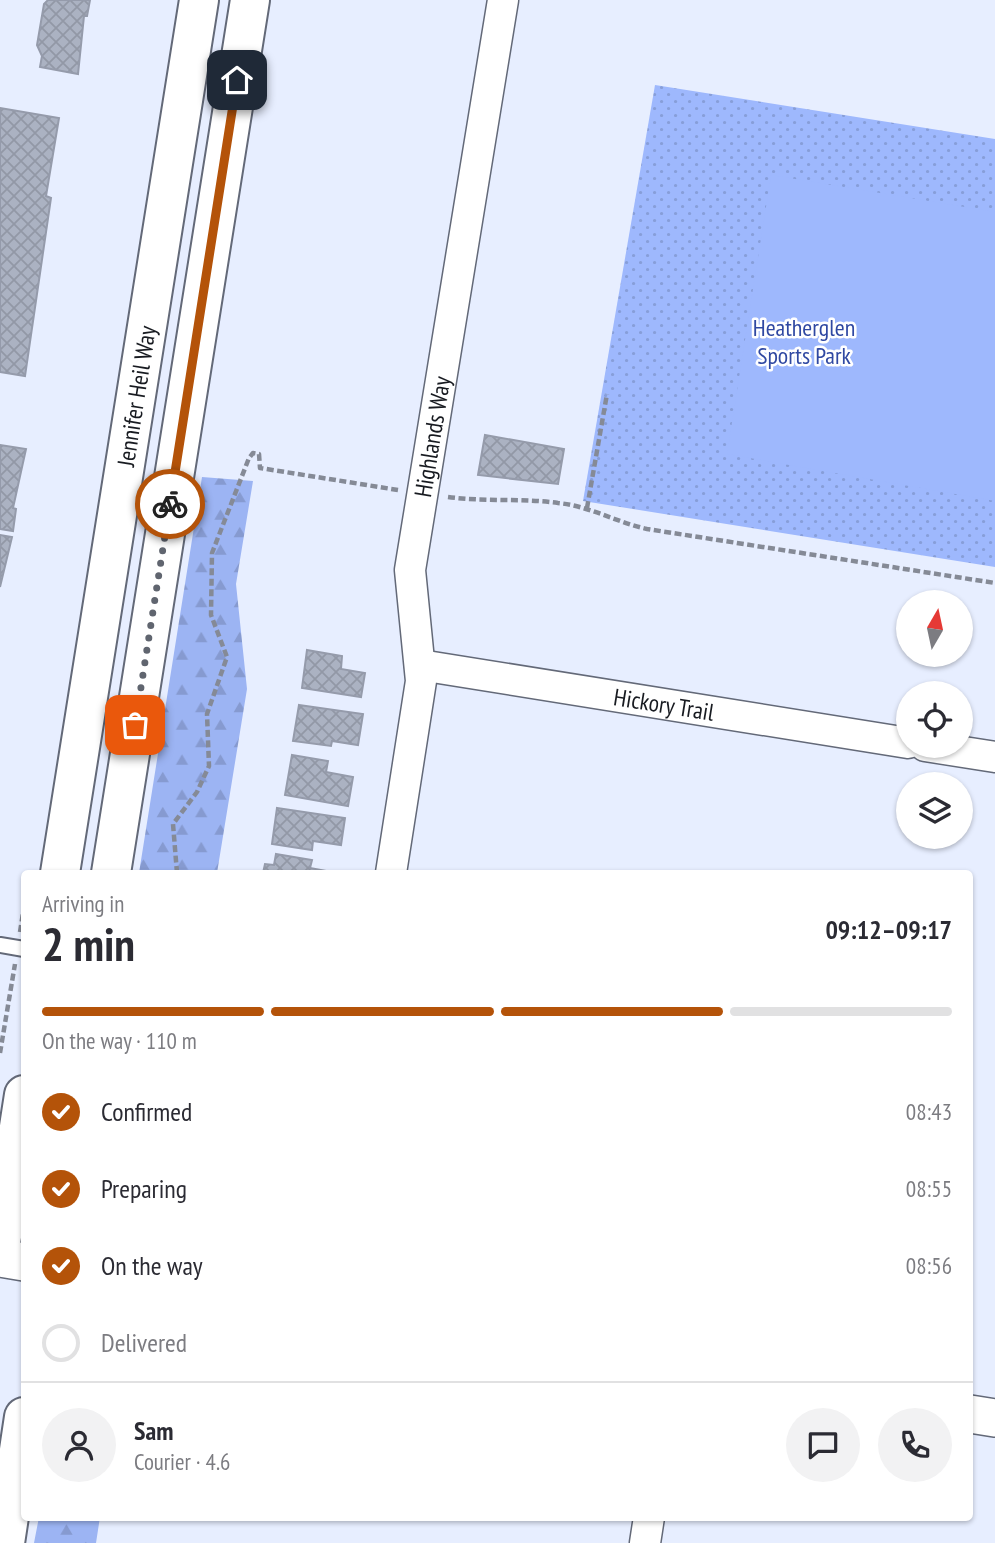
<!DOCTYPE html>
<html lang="en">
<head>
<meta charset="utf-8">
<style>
	:root { --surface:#fff; --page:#f2f2f3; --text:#2b2b33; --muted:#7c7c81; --line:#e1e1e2; --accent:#b45309 }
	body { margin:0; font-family:"PT Sans Narrow",sans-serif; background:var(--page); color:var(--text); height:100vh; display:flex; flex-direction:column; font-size:26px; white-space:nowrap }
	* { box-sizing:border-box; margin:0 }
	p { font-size:23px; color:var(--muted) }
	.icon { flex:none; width:38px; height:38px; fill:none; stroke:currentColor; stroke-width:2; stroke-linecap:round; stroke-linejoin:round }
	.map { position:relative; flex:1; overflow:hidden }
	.drawer { position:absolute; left:21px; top:870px; width:952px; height:651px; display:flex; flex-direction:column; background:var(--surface); border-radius:7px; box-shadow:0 2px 5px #0004 }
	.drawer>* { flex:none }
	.needle { width:46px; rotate:9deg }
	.fabs { position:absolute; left:896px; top:590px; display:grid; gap:14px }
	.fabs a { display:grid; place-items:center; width:77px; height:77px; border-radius:50%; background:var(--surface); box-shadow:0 2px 5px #0004; font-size:35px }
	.pin { position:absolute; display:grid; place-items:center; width:60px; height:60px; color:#fff; margin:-30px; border-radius:14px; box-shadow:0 4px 10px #0006 }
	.courier { position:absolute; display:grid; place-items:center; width:70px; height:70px; margin:-35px; border:5px solid #b45309; border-radius:50%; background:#fff; color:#222; box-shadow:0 2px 9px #0007 }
	.summary em { font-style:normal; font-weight:600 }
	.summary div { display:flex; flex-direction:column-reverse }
	.summary { display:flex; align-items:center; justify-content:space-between; height:119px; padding:0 21px }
	h1 { font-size:46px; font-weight:600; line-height:52px }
	.bar { display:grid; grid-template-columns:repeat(4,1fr); gap:10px 7px; align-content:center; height:84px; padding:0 21px }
	.bar i { height:9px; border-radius:5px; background:var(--line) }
	.bar .active { background:var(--accent) }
	.bar p { grid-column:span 4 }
	.line { display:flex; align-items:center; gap:18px; padding:0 21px; border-top:2px solid var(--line) }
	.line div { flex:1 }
	.round { display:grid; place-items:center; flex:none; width:74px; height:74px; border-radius:37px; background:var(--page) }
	ol { padding:0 21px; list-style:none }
	li { display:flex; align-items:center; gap:21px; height:77px }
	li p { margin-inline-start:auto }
	li .icon { padding:7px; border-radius:50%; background:var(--accent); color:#fff; stroke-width:4 }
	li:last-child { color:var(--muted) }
	li i { width:38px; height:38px; border:4px solid var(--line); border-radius:50% }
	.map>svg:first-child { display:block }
</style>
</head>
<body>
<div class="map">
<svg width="995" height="1543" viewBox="0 0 995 1543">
	<defs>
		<pattern id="green-dots" width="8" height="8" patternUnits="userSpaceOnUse" patternTransform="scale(1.75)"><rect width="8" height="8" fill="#9eb8fd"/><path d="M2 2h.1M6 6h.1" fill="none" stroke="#879ed9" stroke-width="1.8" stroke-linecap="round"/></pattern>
		<pattern id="forest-firs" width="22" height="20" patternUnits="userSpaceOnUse" patternTransform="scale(1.75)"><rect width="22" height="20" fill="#9cb4f3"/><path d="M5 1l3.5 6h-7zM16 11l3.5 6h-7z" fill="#869ad0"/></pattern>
		<pattern id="building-cross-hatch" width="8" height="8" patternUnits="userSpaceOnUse" patternTransform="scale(1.75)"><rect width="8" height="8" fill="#abb2c2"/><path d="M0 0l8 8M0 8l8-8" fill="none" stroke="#9298a6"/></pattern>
	</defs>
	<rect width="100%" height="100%" fill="#e7eeff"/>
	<!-- green -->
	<path fill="url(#green-dots)" d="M655,85L995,139V567L583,501Z"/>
	<!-- forest -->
	<path fill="url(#forest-firs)" d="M202,477L253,481L236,584L247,689L217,873H139Z
		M39,1517H100L96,1543H34Z"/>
	<!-- pitch -->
	<path fill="#9eb8fd" d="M771,175L995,212V501L727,454Z"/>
	<!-- building -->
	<path fill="url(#building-cross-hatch)" stroke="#959bab" stroke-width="2" d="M48,0H90L87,16H84L78,74L40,67L42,56L37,45L44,4Z
		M0,108L59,118L46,196L51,198L25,376L0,372Z
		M485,435L564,449L558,484L478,475Z
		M0,445L26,449L13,508L16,509L13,531L0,529Z
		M0,535L12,537L0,587Z
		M307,650L342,656L341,669L365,673L361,697L302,688Z
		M299,705L363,714L358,745L332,741L331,746L293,741Z
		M292,755L328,761L326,772L353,777L348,806L285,795Z
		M277,808L345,818L341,845L313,841L312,850L272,844Z
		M276,854L312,860L310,868L337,873H263L265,864L274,865Z"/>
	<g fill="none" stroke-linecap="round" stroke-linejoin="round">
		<defs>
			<path id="service" d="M0,945L24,949"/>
			<g id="minor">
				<path id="s1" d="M420,665L908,743"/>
				<path d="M925,746L995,757"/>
				<path id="s2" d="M391,873L421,681L410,570L503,0"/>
				<path d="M645,1543L649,1517"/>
			</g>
			<path id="tertiary" d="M0,1258L24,1262
				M970,1414L995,1418"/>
			<g id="secondary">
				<path id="s3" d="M60,873L199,0"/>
				<path d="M111,873L250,0"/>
				<path d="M0,1249L24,1095"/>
				<path d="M5,1543L24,1417"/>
			</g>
		</defs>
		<!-- service casing -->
		<use href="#service" stroke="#636978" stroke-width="18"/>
		<!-- minor casing -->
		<use href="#minor" stroke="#636978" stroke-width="33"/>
		<!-- tertiary casing -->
		<use href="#tertiary" stroke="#636978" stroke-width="40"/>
		<!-- secondary casing -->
		<use href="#secondary" stroke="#636978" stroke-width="42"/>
		<!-- path -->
		<path stroke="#858a96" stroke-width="4.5" stroke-dasharray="7 3.5" stroke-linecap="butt" d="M448,497C485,502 522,498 558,503C589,506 616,522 647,529L995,583
			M587,508L607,394
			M177,873L173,824L197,792L209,766L207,714L227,657L211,615L212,553L249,458L253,453L259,454L260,468L398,490
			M20,932L24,907
			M0,1053L15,964"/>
		<!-- service -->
		<use href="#service" stroke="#fff" stroke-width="14"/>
		<!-- minor -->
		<use href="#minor" stroke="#fff" stroke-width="30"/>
		<!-- tertiary -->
		<use href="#tertiary" stroke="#fff" stroke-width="37"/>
		<!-- secondary -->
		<use href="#secondary" stroke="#fff" stroke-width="38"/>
	</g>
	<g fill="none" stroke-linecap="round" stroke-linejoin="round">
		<!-- done -->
		<path stroke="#60656f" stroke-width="7" stroke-dasharray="0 12.6" d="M135,725L170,504"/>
		<!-- route -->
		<path stroke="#b45309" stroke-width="9" d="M170,504L237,80"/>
	</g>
	<g text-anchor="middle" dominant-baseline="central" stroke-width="5" stroke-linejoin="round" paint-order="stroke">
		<!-- park labels -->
		<g font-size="24" fill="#2f48a2" stroke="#fff">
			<text x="804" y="327">Heatherglen<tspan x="804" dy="28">Sports Park</tspan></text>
		</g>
		<!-- street labels -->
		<g font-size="24" fill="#181b21" stroke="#fff">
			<text stroke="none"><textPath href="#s3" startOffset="483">Jennifer Heil Way</textPath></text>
			<text stroke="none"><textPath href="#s2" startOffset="441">Highlands Way</textPath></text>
			<text stroke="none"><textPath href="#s1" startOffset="247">Hickory Trail</textPath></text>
		</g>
	</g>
</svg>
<div class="fabs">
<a><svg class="needle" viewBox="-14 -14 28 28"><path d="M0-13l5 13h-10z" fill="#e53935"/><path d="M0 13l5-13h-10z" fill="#7c7c81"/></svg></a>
<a><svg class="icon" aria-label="locate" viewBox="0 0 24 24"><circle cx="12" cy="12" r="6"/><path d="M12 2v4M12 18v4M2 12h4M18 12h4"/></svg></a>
<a><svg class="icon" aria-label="layers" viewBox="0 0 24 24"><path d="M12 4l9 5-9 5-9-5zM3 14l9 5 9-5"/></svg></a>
</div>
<div class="pin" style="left:135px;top:725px;background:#ea580c"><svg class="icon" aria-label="bag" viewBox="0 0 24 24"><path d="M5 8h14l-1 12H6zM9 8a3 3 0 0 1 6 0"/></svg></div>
<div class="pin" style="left:237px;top:80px;background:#1f2937"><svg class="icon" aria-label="home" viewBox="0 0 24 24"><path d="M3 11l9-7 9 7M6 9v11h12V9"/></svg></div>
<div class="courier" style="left:170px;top:504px"><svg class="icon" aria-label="bike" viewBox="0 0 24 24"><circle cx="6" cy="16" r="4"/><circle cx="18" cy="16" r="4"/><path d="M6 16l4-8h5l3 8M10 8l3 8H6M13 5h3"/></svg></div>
<section class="drawer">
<div class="summary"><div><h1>2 min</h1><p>Arriving in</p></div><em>09:12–09:17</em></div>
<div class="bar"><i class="active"></i><i class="active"></i><i class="active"></i><i></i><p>On the way · 110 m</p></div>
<ol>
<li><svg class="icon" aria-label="check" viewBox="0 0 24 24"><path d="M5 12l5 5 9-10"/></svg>Confirmed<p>08:43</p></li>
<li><svg class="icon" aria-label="check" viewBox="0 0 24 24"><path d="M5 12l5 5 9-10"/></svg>Preparing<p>08:55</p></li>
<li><svg class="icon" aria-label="check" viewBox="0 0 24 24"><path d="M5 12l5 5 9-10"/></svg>On the way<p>08:56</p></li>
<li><i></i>Delivered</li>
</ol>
<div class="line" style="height:126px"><a class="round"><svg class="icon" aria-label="person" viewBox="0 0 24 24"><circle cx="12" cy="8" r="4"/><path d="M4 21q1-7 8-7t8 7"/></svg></a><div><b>Sam</b><p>Courier · 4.6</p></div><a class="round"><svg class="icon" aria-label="chat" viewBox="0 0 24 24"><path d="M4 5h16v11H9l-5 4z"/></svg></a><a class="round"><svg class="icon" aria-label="phone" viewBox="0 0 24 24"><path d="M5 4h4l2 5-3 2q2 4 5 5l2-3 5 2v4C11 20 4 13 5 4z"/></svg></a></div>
</section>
</div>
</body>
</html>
